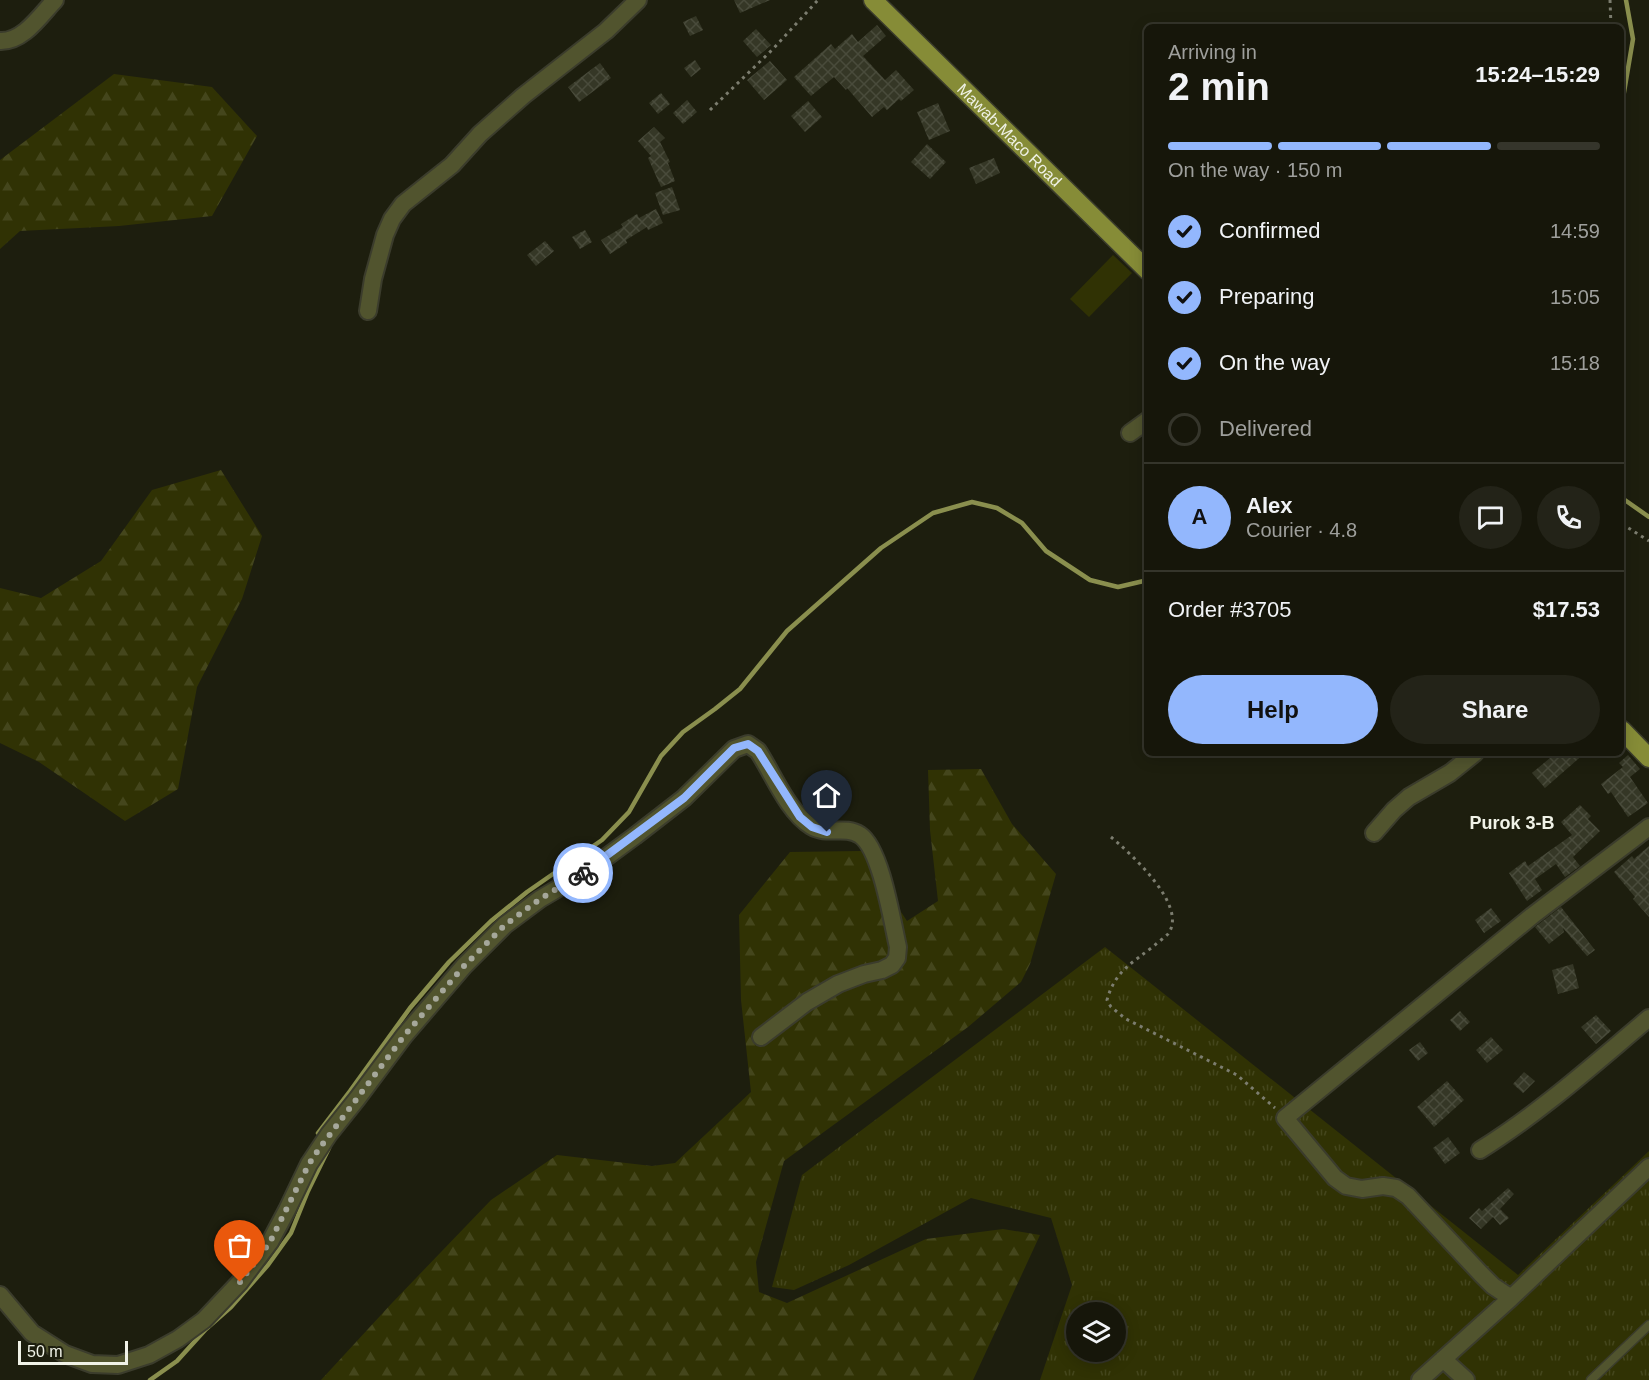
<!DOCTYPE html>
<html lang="en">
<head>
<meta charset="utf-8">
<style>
	:root { --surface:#16160a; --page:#232318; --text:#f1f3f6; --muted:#9e9f9c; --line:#35352b; --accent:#93b7fd }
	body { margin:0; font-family:Arial,sans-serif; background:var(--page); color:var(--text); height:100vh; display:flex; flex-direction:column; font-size:22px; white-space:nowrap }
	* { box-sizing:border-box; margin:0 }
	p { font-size:20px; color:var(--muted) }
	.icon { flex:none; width:33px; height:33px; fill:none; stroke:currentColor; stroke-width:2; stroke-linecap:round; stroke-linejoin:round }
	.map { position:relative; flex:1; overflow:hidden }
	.details { position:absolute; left:1144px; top:24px; width:480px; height:732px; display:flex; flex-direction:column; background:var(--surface); border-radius:9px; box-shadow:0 3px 15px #0003,0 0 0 2px var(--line) }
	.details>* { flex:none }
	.controls { position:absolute; left:1066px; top:1302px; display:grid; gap:12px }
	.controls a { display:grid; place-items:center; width:60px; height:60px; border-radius:50%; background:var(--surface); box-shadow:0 3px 15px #0003,0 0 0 2px var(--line); font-size:30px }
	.scale { position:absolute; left:18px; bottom:15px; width:110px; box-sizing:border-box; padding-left:6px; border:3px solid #f0f2e7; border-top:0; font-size:16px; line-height:21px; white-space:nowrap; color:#f0f2e7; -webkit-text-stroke:4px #1d1e0e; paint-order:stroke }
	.pin { position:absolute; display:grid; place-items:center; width:51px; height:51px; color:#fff; margin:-62px -26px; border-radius:50% 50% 50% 0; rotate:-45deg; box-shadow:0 0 6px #0007 }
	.pin .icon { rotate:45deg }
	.courier { position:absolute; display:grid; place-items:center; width:60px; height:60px; margin:-30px; border:4px solid #93b7fd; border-radius:50%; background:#fff; color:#222; box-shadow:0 2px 8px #0007 }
	.summary em { font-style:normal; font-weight:800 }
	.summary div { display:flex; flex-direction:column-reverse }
	.summary { display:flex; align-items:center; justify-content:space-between; height:102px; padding:0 24px }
	h1 { font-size:39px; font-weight:800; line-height:45px }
	.bar { display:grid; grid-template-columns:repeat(4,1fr); gap:9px 6px; align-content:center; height:72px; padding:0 24px }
	.bar i { height:8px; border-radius:4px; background:var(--line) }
	.bar .current { background:var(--accent) }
	.bar p { grid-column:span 4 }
	.line { display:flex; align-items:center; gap:15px; padding:0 24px; border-top:2px solid var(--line) }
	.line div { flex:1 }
	.round { display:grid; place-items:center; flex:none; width:63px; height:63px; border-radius:32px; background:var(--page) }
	ol { padding:0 24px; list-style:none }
	li { display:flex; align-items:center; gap:18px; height:66px }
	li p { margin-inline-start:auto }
	li .icon { padding:6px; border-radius:50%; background:var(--accent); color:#111; stroke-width:4 }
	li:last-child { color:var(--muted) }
	li i { width:33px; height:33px; border:3px solid var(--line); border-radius:50% }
	.action { display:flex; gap:12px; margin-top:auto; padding:12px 24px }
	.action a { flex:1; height:69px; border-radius:36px; background:var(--accent); color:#111; font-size:24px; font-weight:800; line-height:69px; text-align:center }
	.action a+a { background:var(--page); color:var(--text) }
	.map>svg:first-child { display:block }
</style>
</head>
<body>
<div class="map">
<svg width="1649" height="1380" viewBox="0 0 1649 1380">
	<defs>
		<pattern id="grass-tufts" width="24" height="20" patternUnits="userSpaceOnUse" patternTransform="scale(1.5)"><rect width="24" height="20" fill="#303204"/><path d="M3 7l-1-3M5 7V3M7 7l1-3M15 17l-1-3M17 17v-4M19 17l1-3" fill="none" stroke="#44461c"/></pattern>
		<pattern id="forest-firs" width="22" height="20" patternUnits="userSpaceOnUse" patternTransform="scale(1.5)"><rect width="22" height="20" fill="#303204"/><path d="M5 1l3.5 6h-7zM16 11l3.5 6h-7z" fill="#44461c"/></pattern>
		<pattern id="building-cross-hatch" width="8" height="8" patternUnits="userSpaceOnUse" patternTransform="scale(1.5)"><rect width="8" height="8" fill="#353726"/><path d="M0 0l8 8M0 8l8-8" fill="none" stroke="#494b3b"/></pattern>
	</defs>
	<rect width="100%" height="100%" fill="#1d1e0e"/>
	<!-- grass -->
	<path fill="url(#grass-tufts)" fill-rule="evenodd" d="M1105,947L1518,1275L1649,1151V1380H1040L1072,1285L1051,1218L971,1198L849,1265L794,1290L772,1287L802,1175ZM1077,1312H1116V1352H1077Z"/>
	<!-- forest -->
	<path fill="url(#forest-firs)" d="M114,74L212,87L257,136L212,216L119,226L20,231L0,249V160Z
		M221,470L262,536L242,599L197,687L178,789L125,821L39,762L0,743V588L41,598L101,561L152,490Z
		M981,769L1012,824L1056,874L1030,964L1021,982L968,1027L784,1161L756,1262L759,1292L787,1303L926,1239L1003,1229L1040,1235L973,1380H321L392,1303L491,1200L557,1155L652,1166L675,1163L751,1092L741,1000L739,915L790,852L861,851L907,921L938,901L930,830L928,770Z"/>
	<!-- park -->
	<path fill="#303204" d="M1113,255L1132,273L1089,317L1070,299Z"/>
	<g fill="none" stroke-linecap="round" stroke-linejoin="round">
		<!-- stream -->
		<path stroke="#8a8f4e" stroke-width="4.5" d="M1622,104L1633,39L1626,0
			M1622,498L1649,517
			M318,1133L350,1091L410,1008L449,962L491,921L527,892L602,840L629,812L661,756L683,732L715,709L740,689L787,631L881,548L933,513L972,502L997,508L1022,523L1046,551L1090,580L1118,587L1148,580
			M150,1380L177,1361L206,1329L231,1307L268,1265L291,1233L308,1191L329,1148"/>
	</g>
	<!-- building -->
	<path fill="url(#building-cross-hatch)" d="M734,0H770L740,13Z
		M696,16L703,30L690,36L683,22Z
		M877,25L886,36L863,56L885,80L896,70L914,90L901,101L899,99L887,110L884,107L872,117L847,88L846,90L834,77L811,96L794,77L831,44L835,49L852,34L858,42Z
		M756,29L771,45L757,57L743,41Z
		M695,60L701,69L691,77L684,68Z
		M770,61L787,80L764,100L747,80Z
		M600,63L611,78L579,102L568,87Z
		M661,93L670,104L658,114L649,103Z
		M687,100L697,112L683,124L673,113Z
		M808,101L822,117L805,132L791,116Z
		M938,103L950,131L929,140L917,112Z
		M654,127L665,138L660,142L670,162L668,163L675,181L661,187L648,158L651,156L638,141Z
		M927,144L946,162L930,179L911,162Z
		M994,158L1000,173L976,184L969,168Z
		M672,187L680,210L663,215L655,193Z
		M656,209L663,223L648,230L647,227L626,240L627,243L610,254L601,240L623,227L621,224L637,214L639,218Z
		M585,230L592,242L580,249L572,237Z
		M545,241L554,251L536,266L527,255Z
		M1556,753H1585L1545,788L1532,773Z
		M1628,755L1640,769L1630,777L1648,803L1628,817L1611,792L1608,794L1601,784L1623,767L1619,763Z
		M1580,805L1591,816L1588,819L1600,831L1573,857L1580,866L1565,877L1556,864L1535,879L1542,890L1527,901L1509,873L1525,861L1528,866L1572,835L1561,822Z
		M1649,846V917L1633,899L1635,897L1614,872L1632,856L1634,859Z
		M1561,907L1595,950L1587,956L1563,928L1564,932L1549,944L1535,927Z
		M1491,908L1501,921L1484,933L1475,920Z
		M1573,964L1579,988L1558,994L1552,970Z
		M1460,1011L1470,1022L1460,1031L1450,1020Z
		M1596,1015L1611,1031L1596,1044L1581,1027Z
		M1491,1037L1503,1050L1487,1063L1476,1050Z
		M1420,1042L1428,1053L1418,1061L1409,1050Z
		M1524,1072L1535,1081L1523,1093L1513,1084Z
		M1447,1081L1464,1100L1434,1127L1417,1107Z
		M1448,1137L1460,1153L1445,1164L1433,1148Z
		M1508,1188L1514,1194L1500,1209L1509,1218L1500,1225L1493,1217L1481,1229L1469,1218L1479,1208L1482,1211Z"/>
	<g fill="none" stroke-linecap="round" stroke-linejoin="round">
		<defs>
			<path id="lane" d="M1591,1380L1649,1325"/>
			<path id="street" d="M0,41C23,42 40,16 55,0
				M368,311L373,279L385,235L392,219L403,204L452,165L480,134L523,96L606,31L638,0
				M1130,433L1148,420
				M1374,833L1394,810L1409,797L1450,773L1475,753
				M1480,1150C1541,1112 1594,1064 1649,1018
				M0,1295L32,1333L65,1354L92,1364L118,1365L149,1355L178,1339L204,1320L240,1282L270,1242L287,1210L309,1164L329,1134L357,1099L404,1036L464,966L505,925L540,899L586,872L635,836L684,798L734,749L748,744L758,751C773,774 788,812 811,826C827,836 844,825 860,835C881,849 892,921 898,947L897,958L892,965L882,970L864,974L838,984L807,1002L761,1037
				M1511,1298L1493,1286L1481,1274L1408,1196L1396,1188L1383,1186L1362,1189L1346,1186L1335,1178L1285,1118L1532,916L1649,827
				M1443,1359L1466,1380
				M1420,1380L1511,1298L1649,1167"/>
			<g id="primary">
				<path id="s1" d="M873,0L1148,271"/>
				<path d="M1622,730L1649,758"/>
			</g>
		</defs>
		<!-- lane casing -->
		<use href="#lane" stroke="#3b3c2c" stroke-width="11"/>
		<!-- street casing -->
		<use href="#street" stroke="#3b3c2c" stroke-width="20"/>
		<!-- primary casing -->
		<use href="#primary" stroke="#3b3c2c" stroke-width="21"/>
		<!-- path -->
		<path stroke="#7c7d6f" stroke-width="3" stroke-dasharray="3 4.5" stroke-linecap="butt" d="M1610,0L1611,27
			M710,110L773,49L818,0
			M1622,524L1649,541
			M1111,837C1130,853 1189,906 1168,934C1164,938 1158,942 1154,946C1132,963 1115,971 1107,1000L1111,1007L1126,1019L1237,1075L1275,1108"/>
		<!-- lane -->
		<use href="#lane" stroke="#51542e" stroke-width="8"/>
		<!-- street -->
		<use href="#street" stroke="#51542e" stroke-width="16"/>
		<!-- primary -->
		<use href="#primary" stroke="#868c37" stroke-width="18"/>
	</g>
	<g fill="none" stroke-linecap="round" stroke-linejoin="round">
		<!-- done -->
		<path stroke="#a6a89b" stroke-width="6" stroke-dasharray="0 10.8" d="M240,1282L270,1242L309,1164L319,1149L404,1036L464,966L505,925L540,899L583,873"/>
		<!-- route -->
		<path stroke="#93b7fd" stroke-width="8" d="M583,873L684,798L734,748L748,744L758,751L800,817L812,827L827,832"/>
	</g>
	<g text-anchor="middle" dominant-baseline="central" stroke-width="4.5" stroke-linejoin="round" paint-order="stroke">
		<!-- street labels -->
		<g font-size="16" fill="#f0f2e7" stroke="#1d1e0e">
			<text stroke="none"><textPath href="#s1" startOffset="192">Mawab-Maco Road</textPath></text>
		</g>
		<!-- neighbourhood labels -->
		<g font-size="18" font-weight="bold" fill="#f0f2e7" stroke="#1d1e0e">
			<text x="1512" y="823">Purok 3-B</text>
		</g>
	</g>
</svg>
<div class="controls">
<a><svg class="icon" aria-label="layers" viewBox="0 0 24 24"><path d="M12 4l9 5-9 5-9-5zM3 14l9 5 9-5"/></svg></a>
</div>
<div class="scale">50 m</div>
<div class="pin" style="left:240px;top:1282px;background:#ea580c"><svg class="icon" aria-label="bag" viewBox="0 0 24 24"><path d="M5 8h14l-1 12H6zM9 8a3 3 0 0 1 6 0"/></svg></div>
<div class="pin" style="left:827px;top:832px;background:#1f2937"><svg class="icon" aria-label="home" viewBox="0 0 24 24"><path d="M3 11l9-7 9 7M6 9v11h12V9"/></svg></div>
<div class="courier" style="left:583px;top:873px"><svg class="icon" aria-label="bike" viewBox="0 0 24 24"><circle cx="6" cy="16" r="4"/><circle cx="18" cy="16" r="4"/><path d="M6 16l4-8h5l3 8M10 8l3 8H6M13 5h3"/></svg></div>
<section class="details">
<div class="summary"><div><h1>2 min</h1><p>Arriving in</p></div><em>15:24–15:29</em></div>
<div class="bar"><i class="current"></i><i class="current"></i><i class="current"></i><i></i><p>On the way · 150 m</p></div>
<ol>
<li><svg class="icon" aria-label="check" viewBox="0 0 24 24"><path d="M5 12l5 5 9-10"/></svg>Confirmed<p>14:59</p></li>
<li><svg class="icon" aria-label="check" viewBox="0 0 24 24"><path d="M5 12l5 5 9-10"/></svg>Preparing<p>15:05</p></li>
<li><svg class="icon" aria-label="check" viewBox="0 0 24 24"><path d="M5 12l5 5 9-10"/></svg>On the way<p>15:18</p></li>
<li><i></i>Delivered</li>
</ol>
<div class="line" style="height:108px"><b class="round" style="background:var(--accent);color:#111">A</b><div><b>Alex</b><p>Courier · 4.8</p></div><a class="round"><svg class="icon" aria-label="chat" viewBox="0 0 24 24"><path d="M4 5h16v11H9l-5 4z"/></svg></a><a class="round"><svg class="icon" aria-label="phone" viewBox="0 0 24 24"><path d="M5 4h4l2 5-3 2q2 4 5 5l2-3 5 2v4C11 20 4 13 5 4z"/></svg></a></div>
<div class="line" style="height:78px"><div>Order #3705</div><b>$17.53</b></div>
<div class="action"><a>Help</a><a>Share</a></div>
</section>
</div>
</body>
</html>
